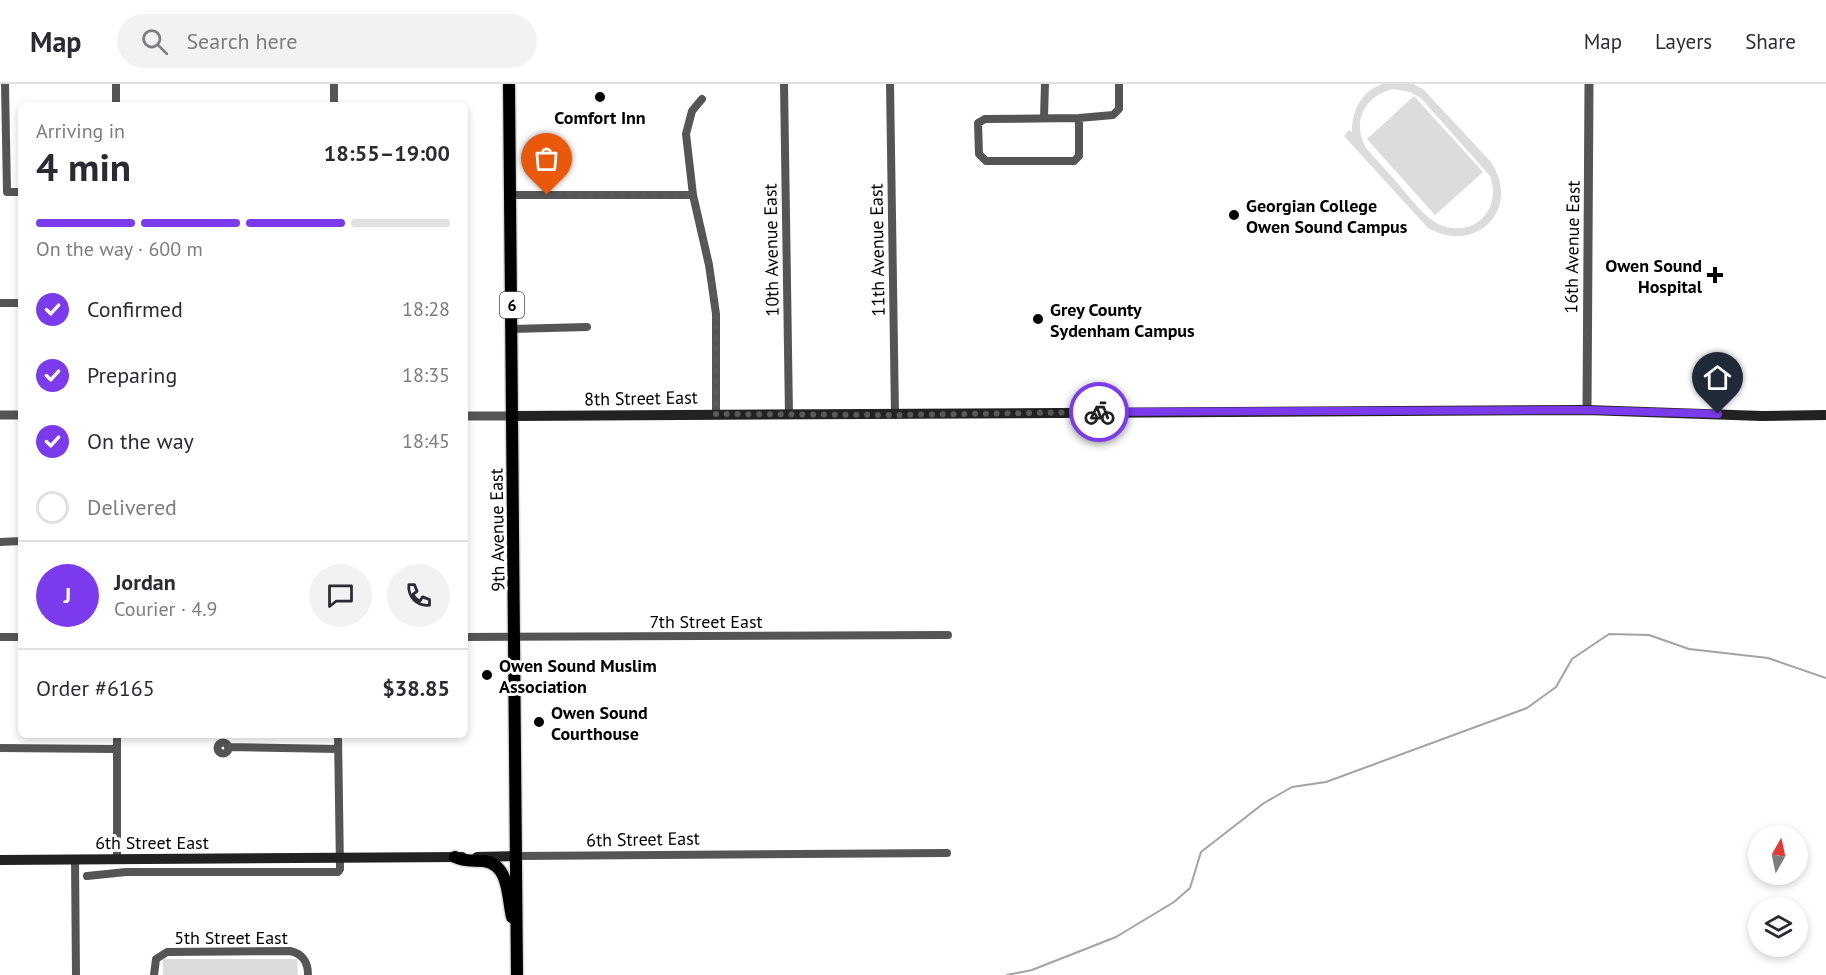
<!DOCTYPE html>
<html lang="en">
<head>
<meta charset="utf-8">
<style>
	:root { --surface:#fff; --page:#f2f2f3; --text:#2b2b33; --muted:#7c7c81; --line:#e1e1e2; --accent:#7c3aed }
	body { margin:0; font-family:"PT Sans",sans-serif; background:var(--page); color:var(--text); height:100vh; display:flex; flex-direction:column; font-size:22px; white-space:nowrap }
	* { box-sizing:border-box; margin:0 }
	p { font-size:20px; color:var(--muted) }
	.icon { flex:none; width:33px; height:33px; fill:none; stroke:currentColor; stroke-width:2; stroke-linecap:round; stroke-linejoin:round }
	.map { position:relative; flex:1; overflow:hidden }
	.side { position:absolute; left:18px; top:18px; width:450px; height:636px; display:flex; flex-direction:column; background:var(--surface); border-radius:9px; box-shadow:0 3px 9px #0003 }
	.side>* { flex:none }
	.needle { width:39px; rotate:9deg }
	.buttons { position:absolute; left:1748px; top:741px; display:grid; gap:12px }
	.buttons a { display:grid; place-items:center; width:60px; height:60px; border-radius:50%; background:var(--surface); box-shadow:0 3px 9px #0003; font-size:30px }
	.pin { position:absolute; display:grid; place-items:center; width:51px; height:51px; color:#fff; margin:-62px -26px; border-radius:50% 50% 50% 0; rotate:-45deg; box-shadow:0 0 6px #0007 }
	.pin .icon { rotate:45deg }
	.courier { position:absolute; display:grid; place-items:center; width:60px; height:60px; margin:-30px; border:4px solid #7c3aed; border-radius:50%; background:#fff; color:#222; box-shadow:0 2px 8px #0007 }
	.headline em { font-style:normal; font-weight:800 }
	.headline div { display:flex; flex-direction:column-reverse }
	.headline { display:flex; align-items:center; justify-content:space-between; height:102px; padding:0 18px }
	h1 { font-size:39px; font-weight:800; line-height:45px }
	.bar { display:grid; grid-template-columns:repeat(4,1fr); gap:9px 6px; align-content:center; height:72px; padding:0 18px }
	.bar i { height:8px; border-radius:4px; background:var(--line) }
	.bar .active { background:var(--accent) }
	.bar p { grid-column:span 4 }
	.line { display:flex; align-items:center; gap:15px; padding:0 18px; border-top:2px solid var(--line) }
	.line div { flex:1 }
	.round { display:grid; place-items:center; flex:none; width:63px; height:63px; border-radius:32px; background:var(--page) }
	ol { padding:0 18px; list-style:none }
	li { display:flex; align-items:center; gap:18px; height:66px }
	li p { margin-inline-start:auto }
	li .icon { padding:6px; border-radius:50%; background:var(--accent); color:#fff; stroke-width:4 }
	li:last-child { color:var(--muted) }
	li i { width:33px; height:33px; border:3px solid var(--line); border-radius:50% }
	header { display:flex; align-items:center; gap:36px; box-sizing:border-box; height:84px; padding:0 30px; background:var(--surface); border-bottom:2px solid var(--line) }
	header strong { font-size:28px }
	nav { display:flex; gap:33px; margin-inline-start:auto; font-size:21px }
	.search { width:420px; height:54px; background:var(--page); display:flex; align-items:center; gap:15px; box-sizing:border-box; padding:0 21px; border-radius:33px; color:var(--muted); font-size:22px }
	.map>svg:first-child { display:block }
</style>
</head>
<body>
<header>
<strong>Map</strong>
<div class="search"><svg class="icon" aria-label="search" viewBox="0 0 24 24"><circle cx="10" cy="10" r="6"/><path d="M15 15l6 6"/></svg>Search here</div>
<nav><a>Map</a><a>Layers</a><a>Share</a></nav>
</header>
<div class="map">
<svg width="1826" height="891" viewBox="0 0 1826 891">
	<rect width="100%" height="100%" fill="#fff"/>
	<!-- green -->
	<path fill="#dcdcdc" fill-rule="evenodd" d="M1383,0H1413L1423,5L1491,78C1522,125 1476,171 1428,144L1344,52L1349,46L1352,48C1352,27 1361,7 1383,0ZM1393,5L1410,8L1421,14L1490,92C1495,106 1494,120 1485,131C1479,139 1471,143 1461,144C1433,148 1416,120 1400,102C1389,89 1377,77 1366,64C1351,37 1365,12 1393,5Z
		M1414,12L1483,88L1435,131L1367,55Z
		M163,875H297L298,891H163Z"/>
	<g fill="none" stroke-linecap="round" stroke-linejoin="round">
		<!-- stream -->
		<path stroke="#a3a3a3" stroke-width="2" d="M1007,891L1032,886L1116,853L1174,818L1190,804L1201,768L1264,719L1292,703L1326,698L1527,624L1556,603L1572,575L1609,550L1649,551L1689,565L1768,574L1826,594"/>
		<defs>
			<path id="trunk" d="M509,0L517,891
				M455,773C464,778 474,776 484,777C510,781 507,813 512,833"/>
		</defs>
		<!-- trunk casing -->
		<use href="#trunk" stroke="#dbdbdb" stroke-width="15"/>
		<!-- minor -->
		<path stroke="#555" stroke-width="8" d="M5,0L7,108H21
			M116,0V21
			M334,0V21
			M784,0L789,331
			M890,0L895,331
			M702,15L692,27L686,50L693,111L709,181L716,230V330
			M1044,33L1045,0
			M1079,34V72L1074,77H986L979,70L978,39L985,35L1079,34L1113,31L1119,25V0
			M510,111H693
			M0,219H21
			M512,245L587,243
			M0,458L21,457
			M0,553H21
			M465,553L948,551
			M117,651V775
			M217.5 664a5.5 5.5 0 1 1 11 0a5.5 5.5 0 1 1-11 0Z
			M228,663L338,665
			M0,664L116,665
			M517,772L947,769
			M75,775L76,891
			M87,792L126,788H338L340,785L338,651
			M154,891L156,875L167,868L290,867C303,870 308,878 308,891"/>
		<!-- tertiary -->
		<path stroke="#555" stroke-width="9" d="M1587,326L1589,0
			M0,331H21
			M465,332H514"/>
		<!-- secondary -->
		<path stroke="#222" stroke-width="10" d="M514,332L1587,326L1762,332L1826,331
			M477,773L517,772
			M0,776L462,773"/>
		<!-- trunk -->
		<use href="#trunk" stroke="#000" stroke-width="12"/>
	</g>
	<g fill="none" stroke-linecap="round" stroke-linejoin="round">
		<!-- done -->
		<path stroke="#595959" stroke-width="6" stroke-dasharray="0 10.8" d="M547,111H693L709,181L716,230V330L895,331L1099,328"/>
		<!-- route -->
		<path stroke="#7c3aed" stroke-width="8" d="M1099,328L1587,326L1718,330"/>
	</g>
	<!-- markers -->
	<g fill="#000" stroke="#fff" stroke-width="2">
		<circle cx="600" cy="13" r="6"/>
		<circle cx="1234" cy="131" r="6"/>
		<path d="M1712 182h6v6h6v6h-6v6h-6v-6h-6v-6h6z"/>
		<circle cx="1038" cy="235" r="6"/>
		<circle cx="487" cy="591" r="6"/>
		<circle cx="539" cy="638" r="6"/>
	</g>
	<g text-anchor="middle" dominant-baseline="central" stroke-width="6" stroke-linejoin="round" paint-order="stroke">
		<!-- shield labels -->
		<rect fill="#fff" stroke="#4c4c4c" stroke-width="1.5" x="500" y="208" width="24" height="26" rx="4.5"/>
		<g font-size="16" font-weight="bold" fill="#000">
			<text x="512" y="221">6</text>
		</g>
		<!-- poi labels -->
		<g font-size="18" font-weight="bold" fill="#000" stroke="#fff" text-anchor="start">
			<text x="600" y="33" text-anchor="middle">Comfort Inn</text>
			<text x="1246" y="121">Georgian College<tspan x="1246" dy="21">Owen Sound Campus</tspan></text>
			<text x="1702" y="181" text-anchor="end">Owen Sound<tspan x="1702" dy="21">Hospital</tspan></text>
			<text x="1050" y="225">Grey County<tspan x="1050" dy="21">Sydenham Campus</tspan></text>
			<text x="499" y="581">Owen Sound Muslim<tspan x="499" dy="21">Association</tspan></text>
			<text x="551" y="628">Owen Sound<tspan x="551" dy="21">Courthouse</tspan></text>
		</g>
		<!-- street labels -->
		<g font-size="18" fill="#000" stroke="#fff">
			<text transform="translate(1572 163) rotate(-89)">16th Avenue East</text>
			<text transform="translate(771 166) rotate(-91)">10th Avenue East</text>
			<text transform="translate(877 166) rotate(-91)">11th Avenue East</text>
			<text transform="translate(641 314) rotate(-1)">8th Street East</text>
			<text transform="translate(497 446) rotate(-91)">9th Avenue East</text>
			<text x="706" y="537">7th Street East</text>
			<text transform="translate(643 755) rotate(-1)">6th Street East</text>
			<text x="152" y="758">6th Street East</text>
			<text x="231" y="853">5th Street East</text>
		</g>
	</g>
</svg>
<div class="buttons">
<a><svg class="needle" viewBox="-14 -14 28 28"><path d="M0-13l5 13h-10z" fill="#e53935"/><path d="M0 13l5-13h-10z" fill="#7c7c81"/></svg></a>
<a><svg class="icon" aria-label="layers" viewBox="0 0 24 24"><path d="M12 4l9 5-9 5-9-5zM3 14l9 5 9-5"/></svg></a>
</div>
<div class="pin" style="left:547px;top:111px;background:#ea580c"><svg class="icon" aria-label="bag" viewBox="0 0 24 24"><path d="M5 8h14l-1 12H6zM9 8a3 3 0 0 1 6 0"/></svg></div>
<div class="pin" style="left:1718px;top:330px;background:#1f2937"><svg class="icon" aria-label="home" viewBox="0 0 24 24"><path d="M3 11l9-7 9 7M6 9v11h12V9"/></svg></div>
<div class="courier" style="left:1099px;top:328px"><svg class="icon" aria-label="bike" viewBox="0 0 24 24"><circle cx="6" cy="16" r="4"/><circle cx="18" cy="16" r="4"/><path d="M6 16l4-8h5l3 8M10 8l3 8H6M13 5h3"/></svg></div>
<section class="side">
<div class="headline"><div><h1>4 min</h1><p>Arriving in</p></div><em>18:55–19:00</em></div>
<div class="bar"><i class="active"></i><i class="active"></i><i class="active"></i><i></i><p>On the way · 600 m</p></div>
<ol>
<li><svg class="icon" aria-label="check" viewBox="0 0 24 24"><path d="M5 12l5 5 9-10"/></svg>Confirmed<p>18:28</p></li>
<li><svg class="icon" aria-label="check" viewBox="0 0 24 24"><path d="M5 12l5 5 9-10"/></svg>Preparing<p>18:35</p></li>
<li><svg class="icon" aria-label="check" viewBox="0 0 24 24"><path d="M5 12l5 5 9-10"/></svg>On the way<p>18:45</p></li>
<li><i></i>Delivered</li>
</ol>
<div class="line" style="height:108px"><b class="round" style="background:var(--accent);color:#fff">J</b><div><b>Jordan</b><p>Courier · 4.9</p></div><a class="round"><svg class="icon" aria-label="chat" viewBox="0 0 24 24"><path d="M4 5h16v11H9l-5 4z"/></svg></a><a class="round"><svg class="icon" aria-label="phone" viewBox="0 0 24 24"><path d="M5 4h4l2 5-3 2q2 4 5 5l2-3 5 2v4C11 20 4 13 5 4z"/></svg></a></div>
<div class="line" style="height:78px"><div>Order #6165</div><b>$38.85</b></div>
</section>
</div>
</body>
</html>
